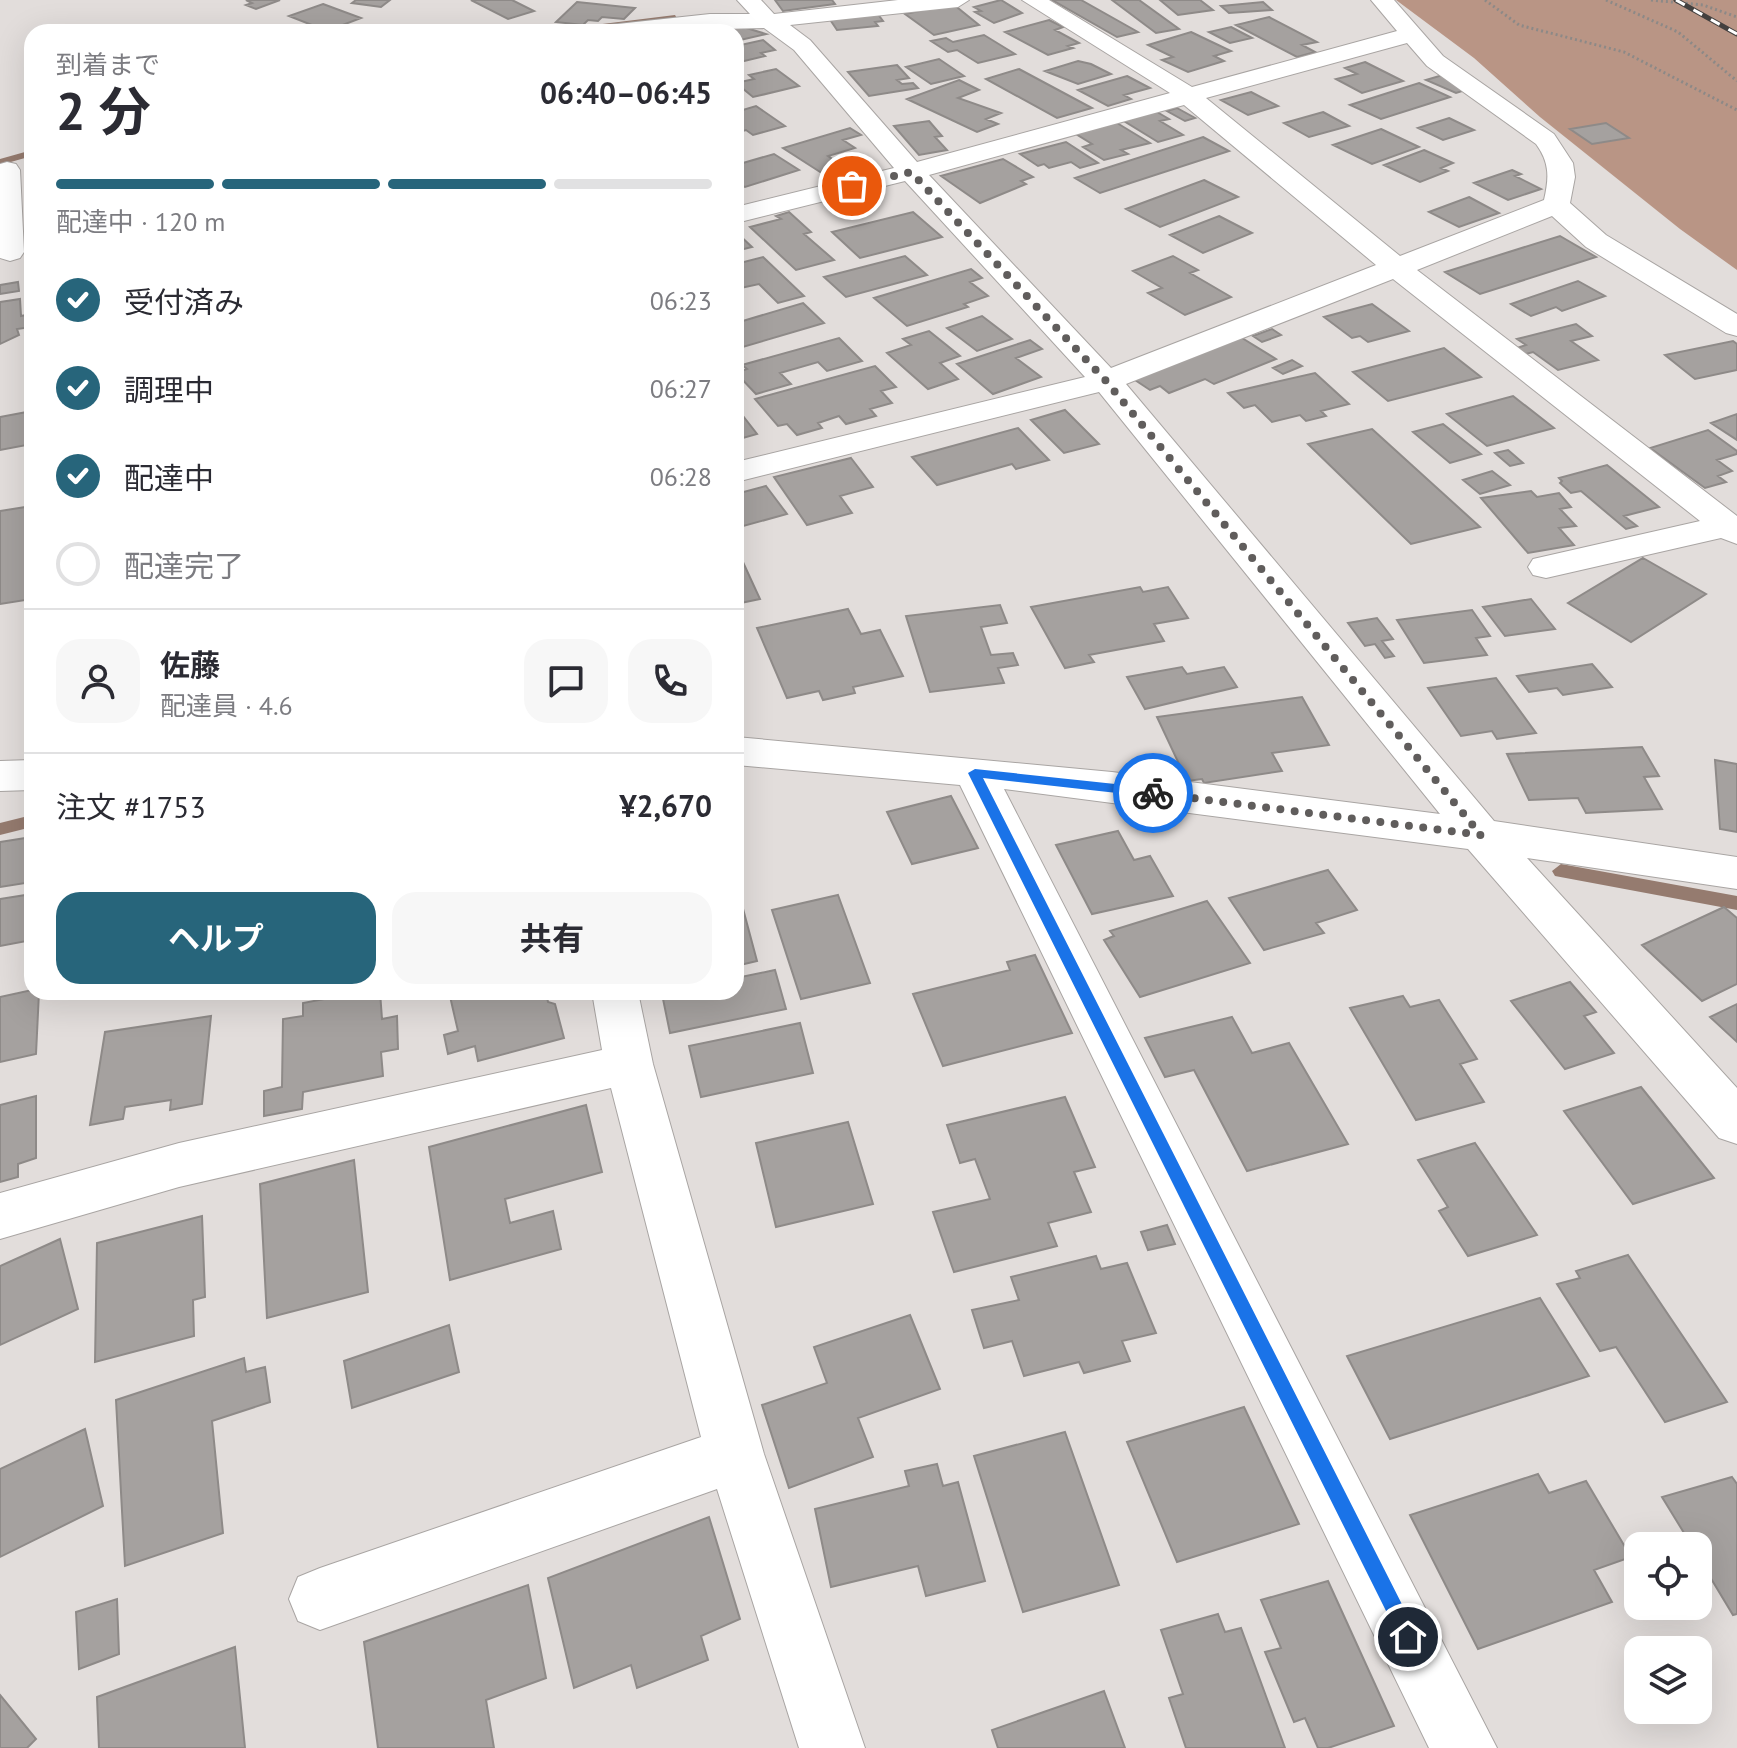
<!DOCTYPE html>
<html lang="ja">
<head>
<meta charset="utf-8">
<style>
	:root { --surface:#fff; --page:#f7f7f7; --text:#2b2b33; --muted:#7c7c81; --line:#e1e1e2; --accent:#27657b }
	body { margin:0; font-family:"PT Sans","Noto Sans JP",sans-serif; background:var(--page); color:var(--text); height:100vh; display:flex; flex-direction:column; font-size:30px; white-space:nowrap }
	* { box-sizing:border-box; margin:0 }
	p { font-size:26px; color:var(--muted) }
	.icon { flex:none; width:44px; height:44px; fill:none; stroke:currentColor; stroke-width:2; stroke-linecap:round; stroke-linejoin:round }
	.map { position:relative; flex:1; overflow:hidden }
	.sheet { position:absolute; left:24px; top:24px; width:720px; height:976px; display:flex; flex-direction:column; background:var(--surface); border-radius:24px; box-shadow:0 8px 32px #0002 }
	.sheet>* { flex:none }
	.tools { position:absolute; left:1624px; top:1532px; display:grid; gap:16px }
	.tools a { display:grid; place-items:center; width:88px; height:88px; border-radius:16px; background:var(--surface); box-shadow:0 8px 32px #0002; font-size:40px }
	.pin { position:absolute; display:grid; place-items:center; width:68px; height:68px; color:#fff; margin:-34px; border:4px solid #fff; border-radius:50%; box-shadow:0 2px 8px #0007 }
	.courier { position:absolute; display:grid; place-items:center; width:80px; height:80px; margin:-40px; border:6px solid #1a73e8; border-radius:50%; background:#fff; color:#222; box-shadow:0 2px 10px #0007 }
	.head em { font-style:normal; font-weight:700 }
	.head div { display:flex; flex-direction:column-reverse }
	.head { display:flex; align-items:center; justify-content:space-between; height:136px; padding:0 32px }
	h1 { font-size:52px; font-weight:700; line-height:60px }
	.bar { display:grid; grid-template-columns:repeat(4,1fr); gap:12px 8px; align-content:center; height:96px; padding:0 32px }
	.bar i { height:10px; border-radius:6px; background:var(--line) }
	.bar .current { background:var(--accent) }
	.bar p { grid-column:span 4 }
	.line { display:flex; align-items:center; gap:20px; padding:0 32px; border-top:2px solid var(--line) }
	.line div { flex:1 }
	.round { display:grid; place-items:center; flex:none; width:84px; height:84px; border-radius:24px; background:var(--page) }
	ol { padding:0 32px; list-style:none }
	li { display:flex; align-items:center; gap:24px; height:88px }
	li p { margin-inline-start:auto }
	li .icon { padding:8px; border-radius:50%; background:var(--accent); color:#fff; stroke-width:4 }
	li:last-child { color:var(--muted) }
	li i { width:44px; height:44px; border:4px solid var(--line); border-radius:50% }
	.primary-button { display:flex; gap:16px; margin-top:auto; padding:16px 32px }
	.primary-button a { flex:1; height:92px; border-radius:24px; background:var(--accent); color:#fff; font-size:32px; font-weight:700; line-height:92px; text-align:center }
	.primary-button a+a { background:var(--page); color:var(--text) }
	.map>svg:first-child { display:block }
</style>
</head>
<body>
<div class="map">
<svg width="1737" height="1748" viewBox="0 0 1737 1748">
	<rect width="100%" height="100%" fill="#e2dddb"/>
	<!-- forest -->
	<path fill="#b99585" d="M1396,0H1737V270L1680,229L1540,117L1474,58Z"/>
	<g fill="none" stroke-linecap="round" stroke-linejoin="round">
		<!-- stream -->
		<path fill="#957b6f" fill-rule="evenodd" d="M675,15L678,20L569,32H538Z
			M32,150V156L0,165V159Z
			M32,815V827L0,835V823Z
			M1561,864L1737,896V910L1555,876L1552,871Z"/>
	</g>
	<!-- building -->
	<path fill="#a5a19f" stroke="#8e8a88" stroke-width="2" d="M246,0H280L256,9L246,5L252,3Z
		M356,0H390L381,7L352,3Z
		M471,0H512L534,11L508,19Z
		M775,0H832L835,4L783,11Z
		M1001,0L1022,13L994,23L975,12L981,11L974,7Z
		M1052,0H1081L1138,32L1117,37Z
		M1112,0H1139L1179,29L1156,33Z
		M1160,0H1200L1213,10L1178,15Z
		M577,2L635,8L624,19L602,17L598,21L588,20L583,25L556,22Z
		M1263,2L1272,10L1229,13L1221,6Z
		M323,4L361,18L327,31L289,16Z
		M953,4L979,25L934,35L905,14Z
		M877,13L883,21L875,22L878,26L837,30L829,18Z
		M1269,17L1317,42L1302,45L1315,52L1297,57L1236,25Z
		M1049,20L1063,27L1055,30L1079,43L1068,46L1073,48L1048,55L1005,32Z
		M743,27L766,34L736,41V32H699Z
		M1231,27L1252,38L1230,43L1209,32Z
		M1191,32L1231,51L1214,56L1224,61L1188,72L1162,60L1173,57L1148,45Z
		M984,35L1015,54L978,63L957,50L948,52L931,41L946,38L953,42Z
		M763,40L775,50L761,53L765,56L736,63V46Z
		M939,59L964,76L931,84L906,67Z
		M1078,61L1091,64L1111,74L1078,84L1045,71Z
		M1365,62L1403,81L1362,93L1336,79L1357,74L1345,68Z
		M897,65L909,78L897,80L902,84L913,83L918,88L869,96L848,72Z
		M776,69L799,86L753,97L736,83L754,79L749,75Z
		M1019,69L1092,108L1057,118L986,79Z
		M1446,74L1469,89L1456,93L1426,80Z
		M1127,76L1150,88L1124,95L1131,99L1108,106L1078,90Z
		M959,80L979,90L958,98L1001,113L986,119L998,124L977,132L907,99Z
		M1419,83L1450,97L1381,119L1350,105Z
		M1251,92L1278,106L1248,115L1221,100Z
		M756,106L785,126L753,135L746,130L736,133V112Z
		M1177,108L1195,118L1185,121L1167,111Z
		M1157,112L1169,119L1160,121L1183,135L1158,142L1124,121Z
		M1323,112L1349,126L1309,137L1284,123Z
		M1449,118L1474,130L1443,140L1418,128Z
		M929,121L942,136L935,137L947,150L919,155L894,126Z
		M1117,123L1150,143L1121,150L1128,154L1104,160L1083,147L1092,144L1076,134Z
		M1606,123L1629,138L1592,144L1570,129Z
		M850,128L861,135L843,140L855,148L828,156L852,172L831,179L783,148Z
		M1381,129L1419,147L1372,164L1333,145Z
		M1203,137L1229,151L1100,193L1075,178Z
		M1066,142L1098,163L1080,168L1071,162L1049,168L1044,164L1038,166L1020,154Z
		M1424,150L1453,163L1441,168L1448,171L1420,182L1384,165Z
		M774,154L799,170L745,187L736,182V165Z
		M1003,159L1033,177L1021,181L1026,184L980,203L941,176Z
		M1512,170L1521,174L1515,176L1541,189L1508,200L1474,183Z
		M1204,180L1238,197L1160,227L1126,209Z
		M1469,197L1499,213L1459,227L1429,212Z
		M789,212L811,232L804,234L834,260L796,270L750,227L781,219L776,216Z
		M913,212L942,237L860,258L832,232Z
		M1219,216L1252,233L1203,253L1170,235Z
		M736,232L752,247L736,251Z
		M1560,236L1596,257L1480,294L1445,272Z
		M905,256L927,275L846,297L824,277Z
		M1173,256L1198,270L1190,273L1231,297L1185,315L1148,293L1162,288L1133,271Z
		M763,257L804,296L778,303L759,284L736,289V264Z
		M971,269L982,278L970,282L988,296L964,304L968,307L907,326L874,298Z
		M1578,281L1605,296L1562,311L1556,307L1531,316L1511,304Z
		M18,282L19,291L0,294V285Z
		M20,299L21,316L31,314L32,327L17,329L19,335L0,344V302Z
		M803,303L824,323L736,349V323Z
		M1372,304L1409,331L1368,342L1360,336L1352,338L1324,317Z
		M982,316L1012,339L977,351L947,328Z
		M1576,324L1592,336L1571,341L1598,360L1558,370L1533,352L1526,354L1517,348L1526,345L1517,339Z
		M1272,329L1281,335L1262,342L1253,336Z
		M929,331L960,356L940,363L958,379L928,389L887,353L911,345L903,339Z
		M839,338L862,361L827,371L818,362L780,373L791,384L756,394L736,373L747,369L742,365Z
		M1242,338L1276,359L1214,384L1205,379L1169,393L1160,386L1150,390L1135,380Z
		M1030,340L1042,349L1016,358L1041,377L993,394L957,364Z
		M1733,341L1737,344V370L1695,379L1665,355Z
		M1444,348L1481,377L1388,401L1353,372Z
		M1292,360L1302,366L1283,374L1273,368Z
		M875,366L896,387L881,391L892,403L870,409L876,416L846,424L839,416L818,423L822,428L797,435L787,424L778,426L755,399Z
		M1315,373L1349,404L1321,411L1326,416L1306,421L1300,415L1272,422L1255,405L1244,408L1228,393Z
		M1513,396L1554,428L1487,446L1447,414Z
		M736,407L757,434L736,440Z
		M1065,410L1099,444L1064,453L1031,420Z
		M32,411V444L0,450V417Z
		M1737,414V440L1711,423Z
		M1443,424L1481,454L1450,463L1413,432Z
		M1018,428L1049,460L1016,469L1012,464L937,485L912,457Z
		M1372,429L1480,527L1411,544L1308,444Z
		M1708,430L1737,451V454L1717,460L1732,471L1718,476L1726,482L1705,488L1650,448Z
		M1508,450L1523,463L1510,466L1495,453Z
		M851,458L873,487L840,496L852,513L807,525L774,477Z
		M1607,465L1659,507L1624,516L1637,526L1626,529L1581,491L1571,493L1560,483L1562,481L1559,478Z
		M1492,471L1510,485L1480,494L1463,480Z
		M766,486L787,514L736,528V494Z
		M1531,491L1537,497L1559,493L1571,507L1560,509L1576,526L1559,528L1574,545L1528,553L1481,498Z
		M32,506V599L0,604V511Z
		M1643,558L1706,594L1631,642L1568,603Z
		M742,560L760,599L736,604V561Z
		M1140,587L1143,592L1168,587L1188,618L1154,624L1164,641L1089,655L1094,662L1065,668L1031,607Z
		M1531,599L1555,629L1505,636L1483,607Z
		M1000,605L1007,623L981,627L991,655L1013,653L1018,665L998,668L1004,683L930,692L906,616Z
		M848,609L861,634L880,630L903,676L853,687L855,693L823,700L819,691L787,698L757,628Z
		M1472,610L1490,636L1476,638L1487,655L1424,663L1397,620Z
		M1377,618L1393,639L1382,641L1394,656L1385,658L1375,644L1365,646L1348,623Z
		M1592,664L1612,687L1563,695L1557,688L1529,692L1517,676Z
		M1182,667L1187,674L1224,667L1237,687L1145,709L1127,677Z
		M1496,678L1536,733L1497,739L1492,731L1461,736L1428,688Z
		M1302,697L1329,745L1272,753L1282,771L1204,783L1202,779L1187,781L1157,717Z
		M1642,747L1659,776L1644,777L1662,809L1586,813L1578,798L1529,800L1507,754Z
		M1715,760L1737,764V832L1720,829Z
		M951,796L978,848L912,864L887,812Z
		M1118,831L1134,860L1150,856L1173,896L1092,914L1056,845Z
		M32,837V882L0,887V842Z
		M1328,870L1357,910L1316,923L1324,933L1264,950L1229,898Z
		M32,894V940L0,946V899Z
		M838,895L870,983L801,999L772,910Z
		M1207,901L1250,963L1140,997L1104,940L1114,936L1110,931Z
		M742,905L757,961L736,966V906Z
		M1724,907L1737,918V984L1702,1001L1642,945Z
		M1035,955L1072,1033L943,1066L913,994L1010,970L1007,962Z
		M775,970L786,1009L670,1033L662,994L736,992V978Z
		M1570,982L1596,1012L1584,1016L1614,1053L1565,1069L1511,1001Z
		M32,990L39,992L36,1054L0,1062V997Z
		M361,992H380L382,1019L397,1016L398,1049L381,1052L383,1076L303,1092L302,1109L264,1116V1091L282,1087L283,1019L303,1016V1003Z
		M449,992H546L548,1002L555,1004L564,1038L478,1061L475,1046L448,1054L444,1035L458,1031Z
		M1403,996L1410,1007L1439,1000L1477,1059L1460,1064L1484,1102L1416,1120L1350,1008Z
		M1737,1004V1042L1710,1017Z
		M211,1016L202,1104L170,1110L171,1100L125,1107L123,1119L90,1125L105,1032Z
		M1232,1017L1252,1053L1289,1043L1348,1144L1247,1171L1194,1070L1165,1077L1145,1038Z
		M800,1023L813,1073L701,1097L689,1046Z
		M1641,1087L1714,1178L1633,1204L1564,1111Z
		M36,1096V1158L18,1164V1177L0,1182V1105Z
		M1065,1097L1095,1167L1074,1172L1091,1212L1048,1223L1057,1246L954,1272L933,1212L990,1199L975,1159L960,1163L947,1125Z
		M586,1105L602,1172L505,1199L510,1223L553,1211L561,1249L450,1280L429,1147Z
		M848,1122L873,1204L776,1227L756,1143Z
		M1475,1143L1537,1235L1468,1256L1439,1211L1448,1207L1418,1160Z
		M354,1160L368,1292L267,1318L260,1184Z
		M202,1216L205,1297L193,1300L194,1336L95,1362L97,1243Z
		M1167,1225L1175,1244L1148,1250L1141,1232Z
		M60,1239L78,1309L0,1345V1266Z
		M1628,1255L1727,1402L1665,1422L1616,1347L1600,1351L1557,1284L1580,1278L1576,1271Z
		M1096,1256L1101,1269L1127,1263L1156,1333L1122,1341L1130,1361L1084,1373L1079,1362L1024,1376L1012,1341L984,1348L972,1310L1019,1300L1011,1277Z
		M1540,1298L1589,1376L1390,1439L1347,1356Z
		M910,1315L940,1389L858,1418L873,1457L789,1488L762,1405L827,1383L814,1347Z
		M449,1325L459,1372L352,1408L344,1361Z
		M244,1358L246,1372L265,1367L270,1402L212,1421L223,1533L125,1566L116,1400Z
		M1244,1407L1299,1524L1177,1562L1127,1442Z
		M85,1429L103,1506L0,1557V1469Z
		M1065,1432L1119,1585L1023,1612L974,1456Z
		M937,1464L943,1486L958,1482L985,1581L926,1596L918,1566L831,1587L815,1509L909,1486L905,1471Z
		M1538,1474L1549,1493L1586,1481L1631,1557L1594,1570L1612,1602L1478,1649L1410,1515Z
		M1732,1477L1737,1484V1614L1733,1615L1698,1557V1546H1692L1662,1497Z
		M709,1517L740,1619L701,1636L708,1660L637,1688L631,1665L574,1688L548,1578Z
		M1328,1581L1394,1726L1328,1748H1318L1305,1718L1294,1722L1265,1652L1281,1648L1261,1600Z
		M528,1585L546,1678L486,1700L494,1748H378L364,1642Z
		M117,1599L119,1654L79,1669L76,1612Z
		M1218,1614L1225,1632L1241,1628L1285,1748H1186L1169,1698L1183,1694L1161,1630Z
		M235,1647L245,1748H99L97,1697Z
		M1104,1691L1125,1748H998L992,1730Z
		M0,1695L36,1739L27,1748H0Z"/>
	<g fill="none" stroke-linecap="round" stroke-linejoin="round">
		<defs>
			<path id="minor" d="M737,0H761L774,14L898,0H969L958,7L790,25L810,40L917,162L1170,93L1022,0H1049L1192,87L1397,31L1371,0H1394L1443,56L1554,134L1573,163L1575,177L1570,203L1606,235L1737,314V336L1726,333L1586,247L1552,216L1417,270L1737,516V544L1721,538L1546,578L1533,575L1528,567L1533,559L1700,521L1393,279L1126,384L1494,821L1737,857V889L1527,858L1737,1088V1144L1719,1138L1468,849L1004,789L1497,1748H1429L960,785L736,765V737L1112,772L1440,814L1099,392L736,482V462L1085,377L905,181L736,223V207L894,168L794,50L764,28L597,32L600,27L608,25L710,14H750ZM1407,43L1427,66L1536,144C1550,163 1549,178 1544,200L1400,256L1206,98ZM1184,105L1376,265L1111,368L929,175Z
				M7,162L16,164L20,170L24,252L20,258L10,261L0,258V164Z
				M32,760V790L0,791V761Z
				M592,992H638L653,1064L764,1454L865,1748H799L717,1489L320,1630L298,1621L289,1599L298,1577L320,1568L701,1437L611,1088L179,1187L0,1239V1193L179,1143L602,1050Z"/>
		</defs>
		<!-- minor casing -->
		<use href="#minor" stroke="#a9a5a3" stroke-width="2"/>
		<!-- path -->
		<path stroke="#8c8987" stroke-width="3" stroke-dasharray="2 3" stroke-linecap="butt" d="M1485,0L1519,25L1624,52L1737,110
			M1606,0L1678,32L1737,81
			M1651,0L1703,5L1737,17"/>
		<!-- minor -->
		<use href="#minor" fill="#fff" fill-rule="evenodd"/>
		<defs>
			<path id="rail" d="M1676,0L1737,34"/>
		</defs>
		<!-- rail casing -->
		<use href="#rail" stroke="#43403f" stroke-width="5"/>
		<!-- rail -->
		<use href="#rail" stroke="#fff" stroke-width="3" stroke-dasharray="10" stroke-linecap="butt"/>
	</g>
	<!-- route -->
	<path fill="#1a73e8" d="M975,769L1153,788L1159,793L1153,797L983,778L1415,1630L1418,1637L1415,1643L1408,1646L1402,1643L968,773Z"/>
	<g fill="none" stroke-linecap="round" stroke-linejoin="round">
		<!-- done -->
		<path stroke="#605d5c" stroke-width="8" stroke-dasharray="0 14.4" d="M852,186L911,172L1106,381L1481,835L1153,793"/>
	</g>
</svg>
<div class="tools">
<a><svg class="icon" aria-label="locate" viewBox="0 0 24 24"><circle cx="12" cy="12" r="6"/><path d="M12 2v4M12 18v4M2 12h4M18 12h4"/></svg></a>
<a><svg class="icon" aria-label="layers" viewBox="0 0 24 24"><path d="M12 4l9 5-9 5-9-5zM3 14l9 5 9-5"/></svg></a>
</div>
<div class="pin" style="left:852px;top:186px;background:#ea580c"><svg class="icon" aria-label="bag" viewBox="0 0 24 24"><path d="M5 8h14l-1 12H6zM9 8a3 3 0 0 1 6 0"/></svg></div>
<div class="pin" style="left:1408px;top:1637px;background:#1f2937"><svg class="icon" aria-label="home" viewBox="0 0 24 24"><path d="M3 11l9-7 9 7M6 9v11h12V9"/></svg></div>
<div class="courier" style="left:1153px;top:793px"><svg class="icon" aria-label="bike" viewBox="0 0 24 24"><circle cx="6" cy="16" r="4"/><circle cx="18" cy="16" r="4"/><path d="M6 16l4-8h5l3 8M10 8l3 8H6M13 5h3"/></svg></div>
<section class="sheet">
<div class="head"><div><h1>2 分</h1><p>到着まで</p></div><em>06:40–06:45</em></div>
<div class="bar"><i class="current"></i><i class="current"></i><i class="current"></i><i></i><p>配達中 · 120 m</p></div>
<ol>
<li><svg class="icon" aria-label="check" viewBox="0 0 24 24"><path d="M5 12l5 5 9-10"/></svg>受付済み<p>06:23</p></li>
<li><svg class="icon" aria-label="check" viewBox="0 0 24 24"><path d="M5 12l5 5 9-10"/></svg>調理中<p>06:27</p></li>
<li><svg class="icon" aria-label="check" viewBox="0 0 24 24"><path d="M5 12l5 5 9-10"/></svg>配達中<p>06:28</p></li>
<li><i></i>配達完了</li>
</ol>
<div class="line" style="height:144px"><a class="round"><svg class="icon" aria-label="person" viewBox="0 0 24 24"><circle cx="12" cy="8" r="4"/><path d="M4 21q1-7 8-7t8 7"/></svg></a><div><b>佐藤</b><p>配達員 · 4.6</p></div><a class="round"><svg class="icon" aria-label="chat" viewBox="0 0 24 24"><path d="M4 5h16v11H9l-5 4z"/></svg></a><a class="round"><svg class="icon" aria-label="phone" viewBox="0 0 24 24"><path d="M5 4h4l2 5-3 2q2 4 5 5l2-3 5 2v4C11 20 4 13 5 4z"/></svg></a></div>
<div class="line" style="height:104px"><div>注文 #1753</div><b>¥2,670</b></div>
<div class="primary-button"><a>ヘルプ</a><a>共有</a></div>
</section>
</div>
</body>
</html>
